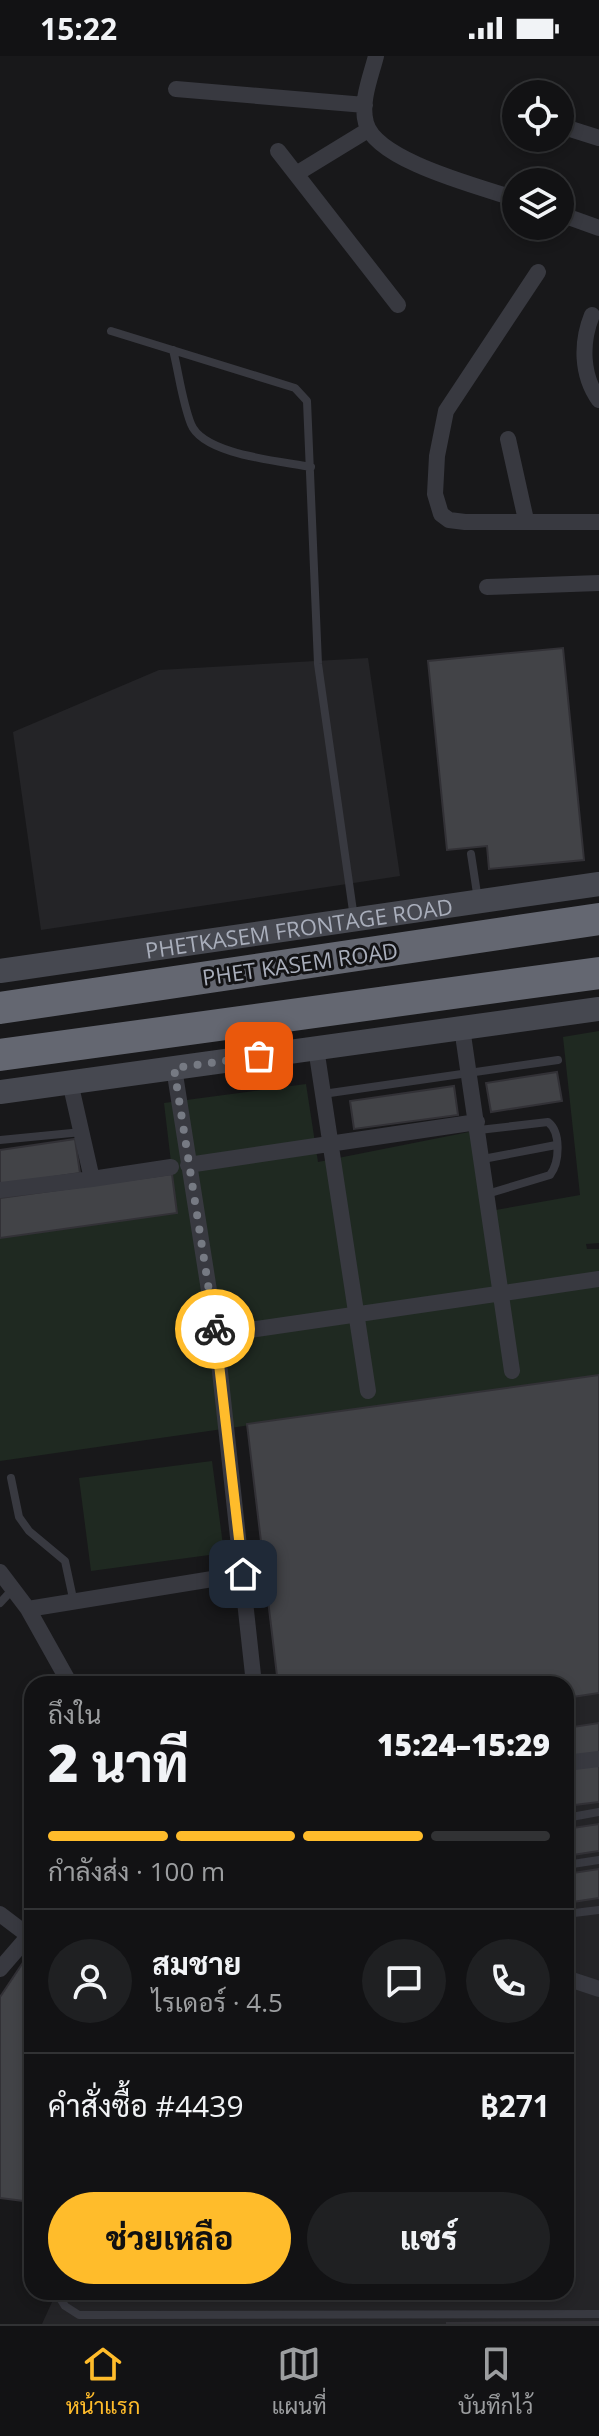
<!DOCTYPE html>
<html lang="th">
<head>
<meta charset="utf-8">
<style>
	:root { --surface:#121214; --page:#1f2022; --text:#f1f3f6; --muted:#9c9ea0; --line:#313234; --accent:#ffbc2b }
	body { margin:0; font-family:"Open Sans",Sarabun,sans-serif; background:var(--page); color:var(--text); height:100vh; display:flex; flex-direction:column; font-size:30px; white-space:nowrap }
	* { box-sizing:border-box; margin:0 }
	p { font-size:26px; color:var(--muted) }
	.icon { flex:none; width:44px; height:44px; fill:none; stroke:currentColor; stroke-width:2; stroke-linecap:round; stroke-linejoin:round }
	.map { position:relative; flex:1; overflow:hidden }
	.drawer { position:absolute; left:24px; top:1620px; width:550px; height:624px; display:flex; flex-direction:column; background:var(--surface); border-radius:24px; box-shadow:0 4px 12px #0003,0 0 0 2px var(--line) }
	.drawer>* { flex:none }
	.controls { position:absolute; left:502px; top:24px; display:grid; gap:16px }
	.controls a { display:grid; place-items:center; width:72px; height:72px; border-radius:50%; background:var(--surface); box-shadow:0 4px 12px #0003,0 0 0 2px var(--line); font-size:40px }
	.pin { position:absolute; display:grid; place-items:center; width:68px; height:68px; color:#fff; margin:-34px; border-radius:16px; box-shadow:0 4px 12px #0006 }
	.courier { position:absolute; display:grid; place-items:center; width:80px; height:80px; margin:-40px; border:6px solid #ffbc2b; border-radius:50%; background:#fff; color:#222; box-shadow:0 2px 10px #0007 }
	.summary em { font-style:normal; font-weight:800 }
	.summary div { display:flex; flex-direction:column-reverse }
	.summary { display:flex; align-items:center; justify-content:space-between; height:136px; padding:0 24px }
	h1 { font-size:52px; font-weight:800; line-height:60px }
	.bar { display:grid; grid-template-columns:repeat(4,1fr); gap:12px 8px; align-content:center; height:96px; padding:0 24px }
	.bar i { height:10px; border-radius:6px; background:var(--line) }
	.bar .current { background:var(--accent) }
	.bar p { grid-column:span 4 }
	.line { display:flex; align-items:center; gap:20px; padding:0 24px; border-top:2px solid var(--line) }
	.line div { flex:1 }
	.round { display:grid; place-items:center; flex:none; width:84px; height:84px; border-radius:42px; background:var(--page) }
	.action { display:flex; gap:16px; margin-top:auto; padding:16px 24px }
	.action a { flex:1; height:92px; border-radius:48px; background:var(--accent); color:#111; font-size:32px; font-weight:800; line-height:92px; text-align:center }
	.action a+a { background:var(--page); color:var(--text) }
	.status { display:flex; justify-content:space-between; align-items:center; height:56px; padding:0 40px; background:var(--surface); direction:ltr }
	.status svg { height:22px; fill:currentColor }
	.dock { display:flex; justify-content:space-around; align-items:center; height:112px; border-top:2px solid var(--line); background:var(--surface); font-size:22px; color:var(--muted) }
	.dock a { display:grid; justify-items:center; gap:4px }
	.dock .current { color:var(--accent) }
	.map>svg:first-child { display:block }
</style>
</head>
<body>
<div class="status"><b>15:22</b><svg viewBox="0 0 49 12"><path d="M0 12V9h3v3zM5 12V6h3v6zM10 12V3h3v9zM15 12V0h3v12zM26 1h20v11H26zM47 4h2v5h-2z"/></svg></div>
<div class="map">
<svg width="599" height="2268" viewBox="0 0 599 2268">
	<rect width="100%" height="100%" fill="#18181a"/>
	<!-- built -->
	<path fill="#242427" d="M368,602L400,820L41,874L13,676L159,614Z
		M599,1319V2268H42L52,2246H81L82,2236H566V1628H278L247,1368Z"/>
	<!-- green -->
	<path fill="#1f2921" d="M599,975V1187L586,1188L587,1193H599V1319L0,1405V1182L177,1157L164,1047L306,1028L318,1106L479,1074L490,1155L580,1139L563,981Z
		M212,1405L224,1497L91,1515L79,1422Z"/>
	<!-- building -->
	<path fill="#424347" stroke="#323136" stroke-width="2" d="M563,592L584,804L489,813L487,790L447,794L428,605Z
		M557,1016L562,1045L491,1056L486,1027Z
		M454,1030L458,1059L354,1073L350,1045Z
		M75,1083L80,1117L0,1129V1094Z
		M172,1118L177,1157L0,1182V1142Z
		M599,1319V1637L566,1642V1628H278L247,1368Z
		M599,1667V1746L566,1750V1672Z
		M599,1768V1795L566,1800V1773Z
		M599,1813V1842L566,1847V1818Z
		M32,1893V2146L0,2142V1941Z
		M599,2266V2268H447V2267Z"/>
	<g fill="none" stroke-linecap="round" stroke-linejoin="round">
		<!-- lane -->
		<path stroke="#383940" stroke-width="8" d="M111,275L295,332L307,345L318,608L354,862
			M173,294C179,318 182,345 191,368C203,399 281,405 311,411
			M471,798L478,844
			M323,1038L558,1004
			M479,1074L548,1066C561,1076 560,1106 550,1119L487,1138
			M0,1084L82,1076
			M483,1103L556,1089
			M11,1422L19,1461L29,1475L65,1505L74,1547
			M0,1547L12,1534
			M566,1762L599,1756
			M566,1809L599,1804
			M566,1858L599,1854
			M56,2236L65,2250L79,2259L599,2258"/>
		<!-- street -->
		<path stroke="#383940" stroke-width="16" d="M376,0C371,20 360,46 366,67C376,105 481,131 516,143
			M176,33L365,49
			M561,70L599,82
			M278,95L398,249
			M296,118L368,74
			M560,158L599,172
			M538,216L446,355L437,400L435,438L441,458L449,464L465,466H599
			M592,259C581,286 581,319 599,344
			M508,383L526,464
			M487,531L599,527
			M462,972L512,1315
			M316,992L368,1335
			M174,1012L216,1279L254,1628
			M188,1109L477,1066
			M92,1123L171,1111
			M0,1134L92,1123L70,1026
			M216,1279L599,1223
			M0,1516L28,1553L70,1628
			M28,1553L243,1518
			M566,1707L599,1703
			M0,1858L29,1880
			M0,1913L32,1876
			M566,1922L599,1933"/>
		<!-- secondary -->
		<g stroke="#464850" stroke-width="24">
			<path id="s1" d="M0,915L599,828"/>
			<path d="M0,1036L599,953"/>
		</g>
		<!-- highway -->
		<path stroke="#646771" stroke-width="32" d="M0,952L599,863
			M0,999L599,917"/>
	</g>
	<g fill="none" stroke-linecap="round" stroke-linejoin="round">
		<!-- done -->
		<path stroke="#767a83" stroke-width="8" stroke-dasharray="0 14.4" d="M215,1273L174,1012L259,1000"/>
		<!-- route -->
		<path stroke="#ffbc2b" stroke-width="10" d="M215,1273L243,1518"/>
	</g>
	<g text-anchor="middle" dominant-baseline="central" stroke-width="6" stroke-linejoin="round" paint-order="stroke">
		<!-- street labels -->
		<g font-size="22" fill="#a9aebb" stroke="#131315">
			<text stroke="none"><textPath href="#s1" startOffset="302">PHETKASEM FRONTAGE ROAD</textPath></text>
			<text transform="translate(300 907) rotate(-8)">PHET KASEM ROAD</text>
		</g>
	</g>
</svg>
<div class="controls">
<a><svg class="icon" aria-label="locate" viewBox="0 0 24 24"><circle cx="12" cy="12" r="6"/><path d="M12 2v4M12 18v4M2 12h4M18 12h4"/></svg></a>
<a><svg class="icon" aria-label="layers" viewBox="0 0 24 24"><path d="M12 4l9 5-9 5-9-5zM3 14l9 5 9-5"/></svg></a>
</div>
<div class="pin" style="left:259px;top:1000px;background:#ea580c"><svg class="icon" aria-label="bag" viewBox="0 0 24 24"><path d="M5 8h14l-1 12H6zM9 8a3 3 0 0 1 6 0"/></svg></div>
<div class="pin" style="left:243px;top:1518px;background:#1f2937"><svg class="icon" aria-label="home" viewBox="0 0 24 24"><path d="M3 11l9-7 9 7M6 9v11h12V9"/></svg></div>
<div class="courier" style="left:215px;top:1273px"><svg class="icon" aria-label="bike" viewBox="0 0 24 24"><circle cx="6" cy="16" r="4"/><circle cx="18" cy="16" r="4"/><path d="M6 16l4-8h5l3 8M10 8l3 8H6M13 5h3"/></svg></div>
<section class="drawer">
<div class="summary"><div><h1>2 นาที</h1><p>ถึงใน</p></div><em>15:24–15:29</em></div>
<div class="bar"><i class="current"></i><i class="current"></i><i class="current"></i><i></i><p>กำลังส่ง · 100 m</p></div>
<div class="line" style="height:144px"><a class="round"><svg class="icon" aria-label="person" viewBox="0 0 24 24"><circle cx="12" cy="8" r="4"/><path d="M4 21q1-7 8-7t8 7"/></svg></a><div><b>สมชาย</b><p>ไรเดอร์ · 4.5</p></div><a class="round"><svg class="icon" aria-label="chat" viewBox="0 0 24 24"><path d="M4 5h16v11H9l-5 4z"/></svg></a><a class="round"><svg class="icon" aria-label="phone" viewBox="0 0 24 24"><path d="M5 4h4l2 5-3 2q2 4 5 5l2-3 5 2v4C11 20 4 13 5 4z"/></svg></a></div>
<div class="line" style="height:104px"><div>คำสั่งซื้อ #4439</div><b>฿271</b></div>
<div class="action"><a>ช่วยเหลือ</a><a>แชร์</a></div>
</section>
</div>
<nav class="dock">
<a class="current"><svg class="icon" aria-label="home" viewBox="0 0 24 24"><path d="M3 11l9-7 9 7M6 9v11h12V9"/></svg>หน้าแรก</a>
<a><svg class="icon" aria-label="map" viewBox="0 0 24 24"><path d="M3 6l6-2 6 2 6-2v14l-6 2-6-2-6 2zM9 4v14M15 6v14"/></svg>แผนที่</a>
<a><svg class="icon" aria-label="saved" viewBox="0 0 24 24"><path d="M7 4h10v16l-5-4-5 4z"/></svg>บันทึกไว้</a>
</nav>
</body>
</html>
